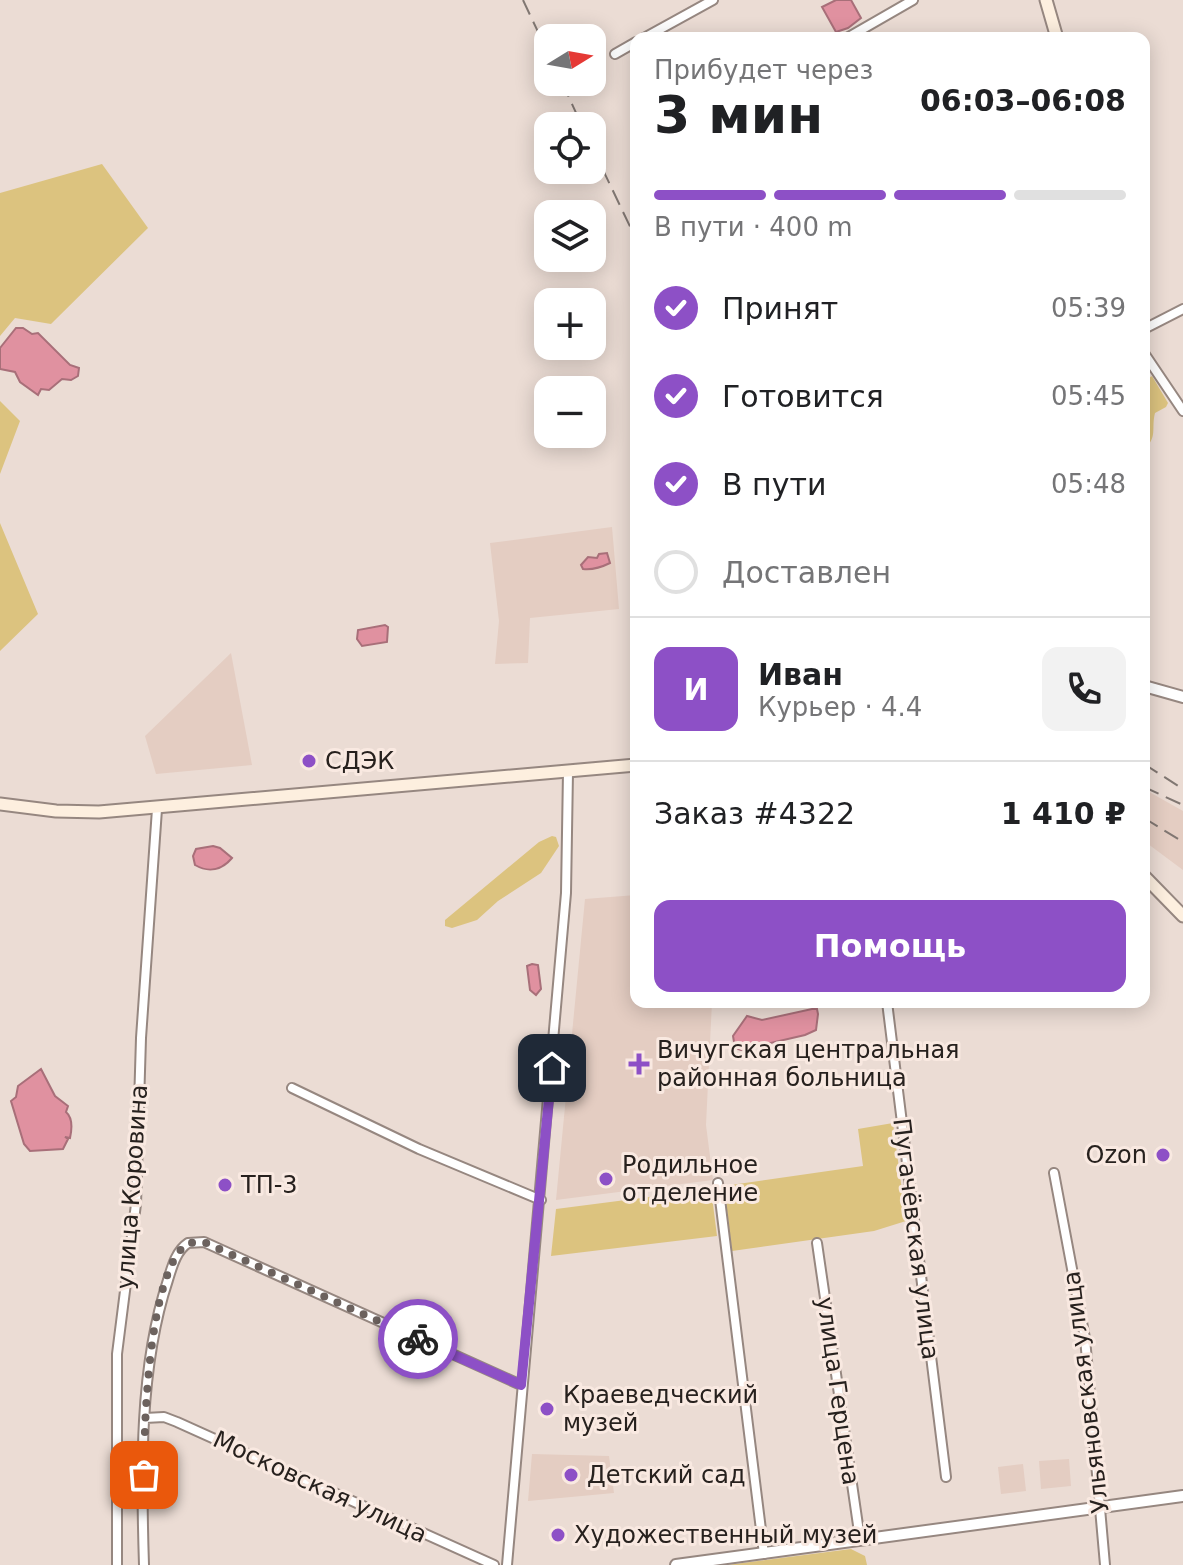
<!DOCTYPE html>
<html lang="ru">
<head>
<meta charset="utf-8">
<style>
	:root { --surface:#fff; --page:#f2f2f2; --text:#202124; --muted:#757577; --line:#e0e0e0; --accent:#8d50c6 }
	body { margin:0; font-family:"DejaVu Sans",sans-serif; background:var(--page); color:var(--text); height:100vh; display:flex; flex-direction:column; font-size:30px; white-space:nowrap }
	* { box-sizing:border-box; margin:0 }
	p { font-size:26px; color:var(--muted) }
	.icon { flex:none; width:44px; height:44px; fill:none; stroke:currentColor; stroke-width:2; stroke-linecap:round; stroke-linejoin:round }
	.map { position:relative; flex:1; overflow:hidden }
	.drawer { position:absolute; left:630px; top:32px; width:520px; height:976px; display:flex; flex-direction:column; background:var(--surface); border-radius:16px; box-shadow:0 4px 20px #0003 }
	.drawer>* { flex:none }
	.needle { width:52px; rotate:79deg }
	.controls { position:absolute; left:534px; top:24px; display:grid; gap:16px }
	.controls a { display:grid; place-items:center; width:72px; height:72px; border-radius:16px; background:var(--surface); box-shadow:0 4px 20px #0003; font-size:40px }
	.pin { position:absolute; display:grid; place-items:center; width:68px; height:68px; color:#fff; margin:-34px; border-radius:16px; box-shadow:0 4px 12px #0006 }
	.courier { position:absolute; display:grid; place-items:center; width:80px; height:80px; margin:-40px; border:6px solid #8d50c6; border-radius:50%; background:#fff; color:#222; box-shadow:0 2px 10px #0007 }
	.head em { font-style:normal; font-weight:700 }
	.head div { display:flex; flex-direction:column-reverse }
	.head { display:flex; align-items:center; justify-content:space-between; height:136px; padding:0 24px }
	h1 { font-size:52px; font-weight:700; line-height:60px }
	.bar { display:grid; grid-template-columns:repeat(4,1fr); gap:12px 8px; align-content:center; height:96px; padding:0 24px }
	.bar i { height:10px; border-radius:6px; background:var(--line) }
	.bar .on { background:var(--accent) }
	.bar p { grid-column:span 4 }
	.line { display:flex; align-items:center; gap:20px; padding:0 24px; border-top:2px solid var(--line) }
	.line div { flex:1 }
	.round { display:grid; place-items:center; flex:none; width:84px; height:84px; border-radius:16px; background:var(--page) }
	ol { padding:0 24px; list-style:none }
	li { display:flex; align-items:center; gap:24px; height:88px }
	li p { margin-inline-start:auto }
	li .icon { padding:8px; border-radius:50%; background:var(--accent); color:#fff; stroke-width:4 }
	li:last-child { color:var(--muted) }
	li i { width:44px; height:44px; border:4px solid var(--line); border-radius:50% }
	.cta { display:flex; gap:16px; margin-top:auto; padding:16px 24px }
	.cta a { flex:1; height:92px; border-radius:16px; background:var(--accent); color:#fff; font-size:32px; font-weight:700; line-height:92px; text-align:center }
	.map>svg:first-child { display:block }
</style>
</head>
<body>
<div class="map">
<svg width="1183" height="1565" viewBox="0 0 1183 1565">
	<rect width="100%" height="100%" fill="#ebdcd4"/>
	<!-- built -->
	<path fill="#e4cdc2" d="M612,527L619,609L530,618L528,663L495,664L499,621L490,543Z
		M231,653L252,765L156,774L145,736Z
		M1144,789L1183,811V870L1144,841Z
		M636,895V1002H712L706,1125L713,1180L556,1200L585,899Z
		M532,1454L609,1456L614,1493L528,1501Z
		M1069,1459L1071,1486L1041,1489L1039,1461Z
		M1023,1464L1026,1491L1001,1494L998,1467Z"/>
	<!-- green -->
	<path fill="#dcc37f" d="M102,164L148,228L51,324L15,318L0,336V193Z
		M1152,376L1168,403L1166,407L1155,413C1151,428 1158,438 1144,449L1146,380Z
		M0,401L20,421L0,474Z
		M0,523L38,614L0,651Z
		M552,836L556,837L559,846L541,873L498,901L477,920L452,928L445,926V920L539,842Z
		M893,1123L906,1221L874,1231L732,1251L724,1186L863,1166L858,1129Z
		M711,1189L717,1236L551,1256L556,1209Z
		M851,1549L865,1556L867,1565H727Z"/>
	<!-- water -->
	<path fill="#e091a0" stroke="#a86f79" stroke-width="2" d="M836,0H851L861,18L848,28L836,32L822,7Z
		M16,328H23L32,334L38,333L70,365L79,368L78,376L71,380L62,379L49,390L41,389L38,395L20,382L15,372L0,369V348Z
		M607,553L610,563C602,567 592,570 583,569L581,565L588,557L597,558L599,554Z
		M385,625L388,627L387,642L362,646L357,639L358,630Z
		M213,846L220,848L232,858C222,870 209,873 195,865L193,856L196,849Z
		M532,964L538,965L541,989L536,995L530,990L527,966Z
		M812,1009H817L818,1014L816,1030L805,1035L741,1050L735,1048L733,1036L747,1016L762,1020Z
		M41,1069L55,1096L68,1106L66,1112C73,1118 72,1129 70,1138L65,1137L68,1139L63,1149L30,1151L24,1144L11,1101L16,1097L18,1086Z"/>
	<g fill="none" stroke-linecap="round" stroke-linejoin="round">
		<defs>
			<path id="minor" d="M644,38L713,0
				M847,38L913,0
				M615,54L636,42
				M1144,329L1183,309
				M1144,353L1183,411
				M887,1002L946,1477
				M292,1088L419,1149L541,1200
				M1054,1173L1085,1338L1105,1565
				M718,1183L764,1554
				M817,1243L860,1539
				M145,1418L164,1417L177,1422L494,1565
				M117,1565V1354L136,1204L141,1038L157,809
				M144,1565C141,1473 139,1367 168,1280C172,1267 176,1251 188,1243L204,1242L521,1385
				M507,1565L566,893L568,772"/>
			<path id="tertiary" d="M1144,686L1183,697
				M676,1565L1183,1496"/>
			<path id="secondary" d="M1046,0L1057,38
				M0,804L56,811L99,812L636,765
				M1144,876L1183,916"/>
		</defs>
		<!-- minor casing -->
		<use href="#minor" stroke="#968780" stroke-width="12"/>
		<!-- tertiary casing -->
		<use href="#tertiary" stroke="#968780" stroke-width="14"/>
		<!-- secondary casing -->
		<use href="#secondary" stroke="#968780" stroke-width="15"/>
		<!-- minor -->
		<use href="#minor" stroke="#fff" stroke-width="8"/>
		<!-- tertiary -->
		<use href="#tertiary" stroke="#fff" stroke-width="10"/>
		<!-- secondary -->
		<use href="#secondary" stroke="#fdefdf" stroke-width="11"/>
		<!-- rail -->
		<path stroke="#817772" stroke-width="2" stroke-dasharray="16 8" stroke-linecap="butt" d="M523,0L548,53
			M562,82L582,126
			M592,147L636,239
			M1144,764L1183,789
			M1144,787L1183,805
			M1144,818L1183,842"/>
	</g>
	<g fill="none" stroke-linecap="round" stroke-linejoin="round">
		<!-- done -->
		<path stroke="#6c625e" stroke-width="8" stroke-dasharray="0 14.4" d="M144,1475C144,1428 148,1270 188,1243L204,1242L418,1339"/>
		<!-- route -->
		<path stroke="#8d50c6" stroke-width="10" d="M418,1339L521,1385L552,1068"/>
	</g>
	<!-- markers -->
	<g fill="#8d50c6" stroke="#f9e9e1" stroke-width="3">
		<circle cx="309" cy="761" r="8"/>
		<path d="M635 1052h8v8h8v8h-8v8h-8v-8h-8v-8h8z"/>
		<circle cx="1163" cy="1155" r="8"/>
		<circle cx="606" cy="1179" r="8"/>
		<circle cx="225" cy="1185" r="8"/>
		<circle cx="547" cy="1409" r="8"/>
		<circle cx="571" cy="1475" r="8"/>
		<circle cx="558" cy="1535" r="8"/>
	</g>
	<g text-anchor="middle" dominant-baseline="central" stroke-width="6" stroke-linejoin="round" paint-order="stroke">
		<!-- poi labels -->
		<g font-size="24" fill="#27211e" stroke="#f9e9e1" text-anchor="start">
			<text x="325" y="761">СДЭК</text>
			<text x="657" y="1050">Вичугская центральная<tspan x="657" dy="28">районная больница</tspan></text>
			<text x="1147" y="1155" text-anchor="end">Ozon</text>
			<text x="622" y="1165">Родильное<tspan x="622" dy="28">отделение</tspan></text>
			<text x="241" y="1185">ТП-3</text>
			<text x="563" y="1395">Краеведческий<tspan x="563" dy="28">музей</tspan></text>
			<text x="587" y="1475">Детский сад</text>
			<text x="574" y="1535">Художественный музей</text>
		</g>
		<!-- street labels -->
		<g font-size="24" fill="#27211e" stroke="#f9e9e1">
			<text transform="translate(132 1187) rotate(-86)">улица Коровина</text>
			<text transform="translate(916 1239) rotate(83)">Пугачёвская улица</text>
			<text transform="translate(838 1391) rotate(82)">улица Герцена</text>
			<text transform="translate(1086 1392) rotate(-97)">Ульяновская улица</text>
			<text transform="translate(320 1487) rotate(25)">Московская улица</text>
		</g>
	</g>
</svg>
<div class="controls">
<a><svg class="needle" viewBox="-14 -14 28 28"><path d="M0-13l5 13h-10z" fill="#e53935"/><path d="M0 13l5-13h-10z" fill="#757577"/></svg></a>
<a><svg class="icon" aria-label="locate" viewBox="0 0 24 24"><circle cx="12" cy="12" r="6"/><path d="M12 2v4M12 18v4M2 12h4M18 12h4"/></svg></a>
<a><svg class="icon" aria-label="layers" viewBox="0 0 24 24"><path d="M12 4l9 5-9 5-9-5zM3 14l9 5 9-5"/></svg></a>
<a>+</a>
<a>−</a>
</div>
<div class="pin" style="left:144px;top:1475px;background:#ea580c"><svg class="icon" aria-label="bag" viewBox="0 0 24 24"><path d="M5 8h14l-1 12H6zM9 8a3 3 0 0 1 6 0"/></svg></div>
<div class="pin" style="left:552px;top:1068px;background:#1f2937"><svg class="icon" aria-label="home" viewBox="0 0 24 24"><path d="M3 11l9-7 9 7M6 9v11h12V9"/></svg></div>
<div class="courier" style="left:418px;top:1339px"><svg class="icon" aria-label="bike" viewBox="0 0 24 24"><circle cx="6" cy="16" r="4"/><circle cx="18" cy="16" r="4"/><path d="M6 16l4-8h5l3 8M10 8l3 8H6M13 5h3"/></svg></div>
<section class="drawer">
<div class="head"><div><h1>3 мин</h1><p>Прибудет через</p></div><em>06:03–06:08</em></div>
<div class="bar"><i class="on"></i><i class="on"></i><i class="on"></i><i></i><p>В пути · 400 m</p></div>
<ol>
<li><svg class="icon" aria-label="check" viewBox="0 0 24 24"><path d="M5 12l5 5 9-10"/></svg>Принят<p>05:39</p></li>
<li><svg class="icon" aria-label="check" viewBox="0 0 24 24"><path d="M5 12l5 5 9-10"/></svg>Готовится<p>05:45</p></li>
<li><svg class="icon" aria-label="check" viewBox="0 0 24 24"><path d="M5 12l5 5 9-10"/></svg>В пути<p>05:48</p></li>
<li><i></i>Доставлен</li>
</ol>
<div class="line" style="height:144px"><b class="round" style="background:var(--accent);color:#fff">И</b><div><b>Иван</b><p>Курьер · 4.4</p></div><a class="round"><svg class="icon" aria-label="phone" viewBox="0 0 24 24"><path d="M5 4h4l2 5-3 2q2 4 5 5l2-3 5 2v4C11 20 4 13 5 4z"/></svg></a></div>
<div class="line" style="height:104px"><div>Заказ #4322</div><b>1 410 ₽</b></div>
<div class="cta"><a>Помощь</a></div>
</section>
</div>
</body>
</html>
